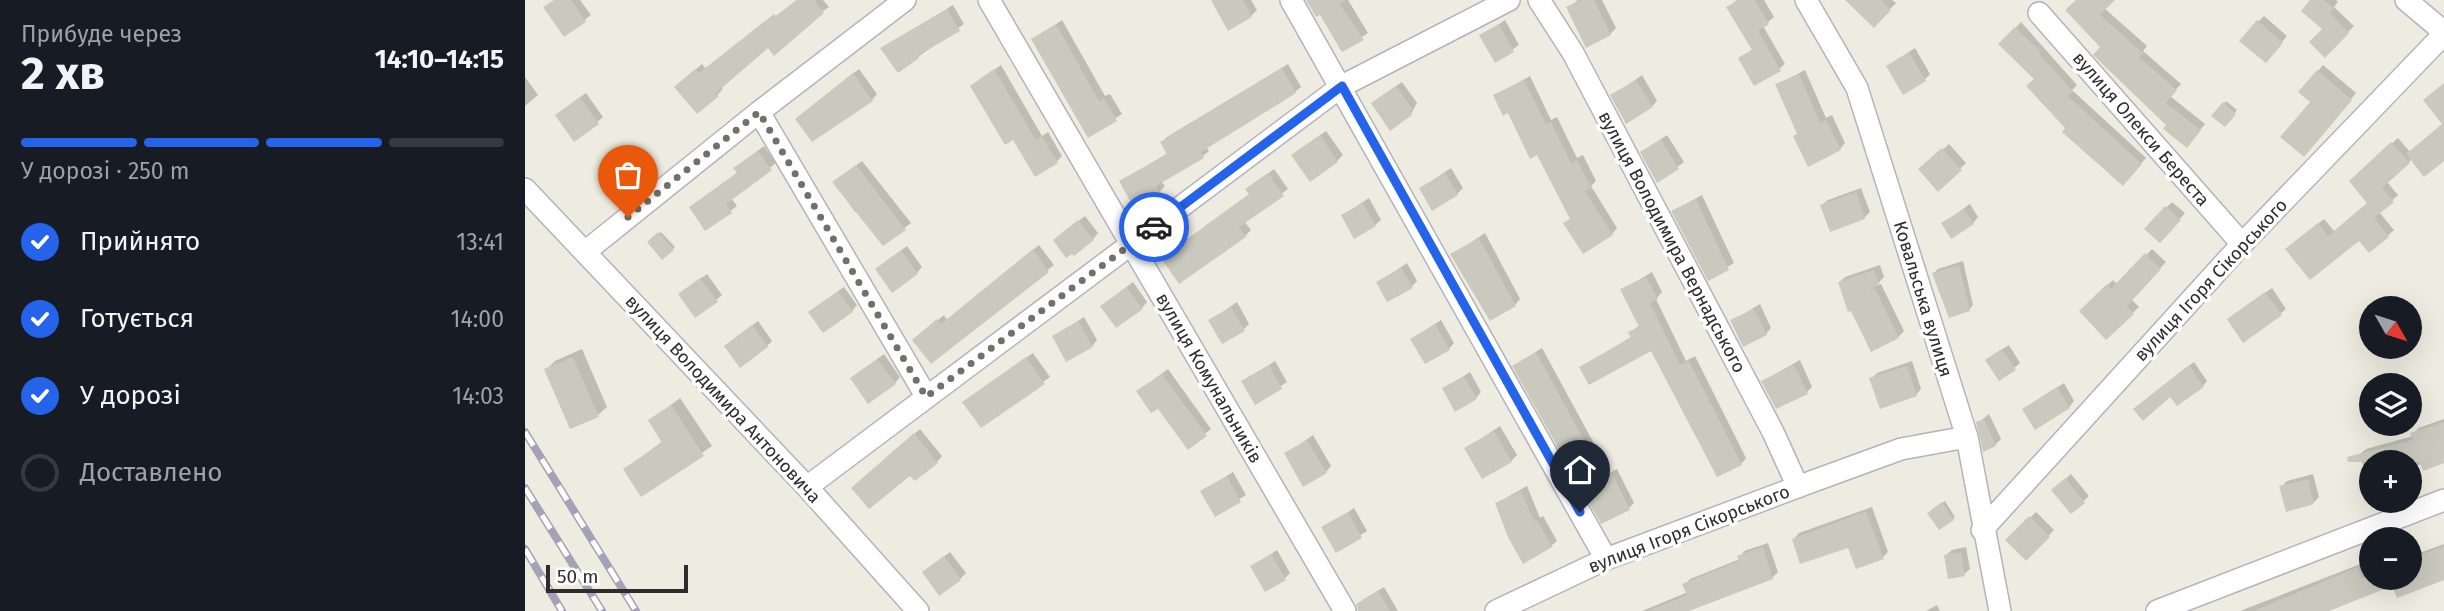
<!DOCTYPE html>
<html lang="uk">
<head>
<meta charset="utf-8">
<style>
	:root { --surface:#171b24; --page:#20242c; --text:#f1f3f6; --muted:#9ea1a6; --line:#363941; --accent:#2563eb }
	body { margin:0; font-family:"Fira Sans",sans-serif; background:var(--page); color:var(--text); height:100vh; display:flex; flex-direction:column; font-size:26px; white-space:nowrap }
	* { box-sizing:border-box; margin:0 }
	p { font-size:23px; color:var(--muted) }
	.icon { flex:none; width:38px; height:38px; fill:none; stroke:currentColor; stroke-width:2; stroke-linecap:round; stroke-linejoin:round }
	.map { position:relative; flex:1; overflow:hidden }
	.drawer { display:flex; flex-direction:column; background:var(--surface); width:525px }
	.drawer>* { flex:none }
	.needle { width:46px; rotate:129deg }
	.controls { position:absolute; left:1834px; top:296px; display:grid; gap:14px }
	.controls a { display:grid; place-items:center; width:63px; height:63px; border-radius:50%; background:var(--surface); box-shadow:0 7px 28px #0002; font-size:35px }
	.scale { position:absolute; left:21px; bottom:18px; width:142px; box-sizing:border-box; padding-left:7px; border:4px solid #2d2d2d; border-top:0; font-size:19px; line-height:24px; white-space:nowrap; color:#2d2d2d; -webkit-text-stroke:5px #fff; paint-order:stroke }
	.pin { position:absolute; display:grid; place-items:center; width:60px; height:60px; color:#fff; margin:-72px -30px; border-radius:50% 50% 50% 0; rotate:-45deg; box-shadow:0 0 7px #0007 }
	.pin .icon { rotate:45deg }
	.courier { position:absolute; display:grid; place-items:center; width:70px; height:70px; margin:-35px; border:5px solid #2563eb; border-radius:50%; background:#fff; color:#222; box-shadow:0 2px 9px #0007 }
	.overview em { font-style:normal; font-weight:700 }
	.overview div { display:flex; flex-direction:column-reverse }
	.overview { display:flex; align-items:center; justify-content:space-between; height:119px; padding:0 21px }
	h1 { font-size:46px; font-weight:700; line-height:52px }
	.bar { display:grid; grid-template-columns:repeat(4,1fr); gap:10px 7px; align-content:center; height:84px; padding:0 21px }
	.bar i { height:9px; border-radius:5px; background:var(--line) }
	.bar .selected { background:var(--accent) }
	.bar p { grid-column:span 4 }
	ol { padding:0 21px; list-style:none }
	li { display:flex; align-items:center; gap:21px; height:77px }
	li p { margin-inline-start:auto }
	li .icon { padding:7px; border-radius:50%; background:var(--accent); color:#fff; stroke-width:4 }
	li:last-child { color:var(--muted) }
	li i { width:38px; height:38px; border:4px solid var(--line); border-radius:50% }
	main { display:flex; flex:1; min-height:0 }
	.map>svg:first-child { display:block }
</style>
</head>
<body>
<main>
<section class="drawer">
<div class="overview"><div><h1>2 хв</h1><p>Прибуде через</p></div><em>14:10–14:15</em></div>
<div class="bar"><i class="selected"></i><i class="selected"></i><i class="selected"></i><i></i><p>У дорозі · 250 m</p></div>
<ol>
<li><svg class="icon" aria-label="check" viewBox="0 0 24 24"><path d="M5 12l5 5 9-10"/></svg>Прийнято<p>13:41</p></li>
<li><svg class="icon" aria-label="check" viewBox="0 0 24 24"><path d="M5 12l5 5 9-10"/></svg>Готується<p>14:00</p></li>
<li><svg class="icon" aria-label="check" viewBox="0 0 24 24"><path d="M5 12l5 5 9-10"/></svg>У дорозі<p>14:03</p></li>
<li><i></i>Доставлено</li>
</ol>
</section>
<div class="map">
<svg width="1919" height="611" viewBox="0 0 1919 611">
	<rect width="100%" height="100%" fill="#eeebe0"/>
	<!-- shadow -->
	<path fill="#0003" d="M29,0H55L66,15L40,35Z
		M272,0H298L304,7L243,46L196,87L198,89L192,95L156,82L177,64L181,69Z
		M688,0H726L732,10L726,16Z
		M782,0H823L843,33L817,50L796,12Z
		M1053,0H1077L1091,28L1085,34L1043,8Z
		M1212,0H1239L1249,17L1238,26L1260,64L1254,69L1215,58L1228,49L1204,7Z
		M1333,0H1367L1371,3L1349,25Z
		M1553,0H1587L1579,8L1622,46L1618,51L1656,84L1645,96L1680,124L1667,140L1643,125Z
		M1787,0H1811L1813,2L1809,7L1829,26L1800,55L1799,28Z
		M428,5L439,24L393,57L357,49Z
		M1739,16L1762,36L1746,55L1733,22Z
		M537,20L580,96L585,94L597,114L564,136L508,40Z
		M980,20L994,45L970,61L956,36Z
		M1496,22L1552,85L1547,90L1621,158L1603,178L1542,128L1511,79L1476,44Z
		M1390,48L1405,74L1400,79L1363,66Z
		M763,64L776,87L770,92L681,147L684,151L678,156L636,181L640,186L634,192L596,182L643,153L637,142L642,137Z
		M476,65L517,136L523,132L537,156L531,162L489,137L447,86Z
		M1798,65L1831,93L1785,149L1788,102L1776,91Z
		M334,69L352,94L347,100L308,89Z
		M1280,70L1301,118L1307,115L1320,143L1315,149L1273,133L1252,85Z
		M1117,75L1132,101L1127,106L1087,96Z
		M1005,76L1026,120L1032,117L1052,158L1058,155L1071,181L1066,186L1092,228L1087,234L1041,223L1046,218L1013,153L970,96Z
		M0,77L13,95L0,106Z
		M877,82L892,103L886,114L854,98Z
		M61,93L78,117L72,122L38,110Z
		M1701,101L1712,110L1700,125L1689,115Z
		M801,131L818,155L812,161L774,150Z
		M1142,135L1159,162L1132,181L1117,152Z
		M1873,138L1885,152L1919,142V158L1887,159L1862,182L1873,195L1854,212L1869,230L1845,251L1834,239L1768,243L1799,219L1810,232L1844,203L1827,181Z
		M1424,144L1441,163L1414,189L1396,170Z
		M239,146L251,163L206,198L212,206L181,229L166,207L213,172L216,163Z
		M337,161L386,223L358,244L334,209L330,212L309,182Z
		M926,168L938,188L932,194L896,188Z
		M749,169L763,189L719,221L726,230L720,236L654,282L726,193L723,189Z
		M1336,188L1345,212L1339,218L1297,205L1303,200Z
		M1177,195L1209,263L1184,278L1148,211Z
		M844,198L856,220L850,225L818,215Z
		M1647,202L1660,213L1635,241L1621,229Z
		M1445,204L1453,217L1448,223H1418Z
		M560,216L573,233L568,239L536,235Z
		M136,232L150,247L137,257L124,242Z
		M960,233L995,299L990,305L927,255Z
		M514,245L529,265L407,361L395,335L419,315L422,320Z
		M382,246L397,267L392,273L358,264Z
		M1627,249L1641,262L1606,299L1614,307L1581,338L1556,311L1588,280L1593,285Z
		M1438,261L1448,305L1444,310L1409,273L1413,269Z
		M882,263L892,281L887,286L853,283Z
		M1355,265L1359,277L1350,286L1356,284L1379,331L1373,337L1315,282L1320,277Z
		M1127,272L1137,292L1131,299L1161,361L1170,356L1221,458L1216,464L1127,349L1056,367L1108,336L1106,332L1115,325L1097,290Z
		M182,274L197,295L191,300L161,289Z
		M608,282L622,302L617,308L583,301Z
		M319,287L332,305L327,311L291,307Z
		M1747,288L1761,309L1755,314H1710Z
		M712,302L724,324L719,329L686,320Z
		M1235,304L1246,328L1241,334L1207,321Z
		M559,317L572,340L567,346L529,337Z
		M916,320L929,343L924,349L887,339Z
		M233,321L247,341L242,346H201Z
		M1484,345L1495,363L1489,368L1468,355Z
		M1017,348L1085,473L1092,469L1109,503L1104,508L989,366Z
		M57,349L82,407L73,415L21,370L30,361Z
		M508,353L525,377L456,426L439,402Z
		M359,354L375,377L370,383L333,373Z
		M1275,360L1287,387L1282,392L1238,381Z
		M750,361L762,382L730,402L719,381Z
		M1387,361L1396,389L1391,395L1346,379L1352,373Z
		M1669,362L1682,381L1678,386L1615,404Z
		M643,369L686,429L663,447L633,406L613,391Z
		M945,372L956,392L951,398L919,389Z
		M1539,383L1549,401L1544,407L1499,409Z
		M155,398L187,446L117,494L100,469L138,441L125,421Z
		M1464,414L1476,439L1470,445L1453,423Z
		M1919,419V462L1885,466V462H1846V476L1841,478L1835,454L1841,449L1888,436L1893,428Z
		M975,426L992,455L986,461L942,448Z
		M395,429L417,456L412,462L368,452Z
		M788,435L806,466L801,472L761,454Z
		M708,472L721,495L691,514L678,491Z
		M1546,474L1564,496L1546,512L1534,485Z
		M1788,474L1794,497L1788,503L1756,487L1762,481Z
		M1002,486L1015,518L1018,516L1032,541L1026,546L972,503Z
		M1420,501L1430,517L1415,528L1407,511Z
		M1347,507L1363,552L1358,557L1324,545L1269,539L1274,533Z
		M829,508L842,531L812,550L799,528Z
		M1511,512L1529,530L1501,559L1482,540Z
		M1243,543L1253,572L1247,578L1161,611H1117L1163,592L1160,585L1165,579L1215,559L1219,551Z
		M1919,544V576L1868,584L1801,611H1715L1838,563L1840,567L1846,565V578H1885V550L1890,548L1892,554Z
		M1441,547L1445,569L1439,574L1421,555L1427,550Z
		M752,550L765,573L760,578L728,566Z
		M425,552L441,573L435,579L405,567Z
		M859,587L873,611H833V605L839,599Z
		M1412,605L1415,611H1401Z"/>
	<!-- building -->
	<path fill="#cac9be" d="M29,0H46L61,22L39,37L18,7Z
		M272,0H289L299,13L249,56L243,48L191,93L194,96L172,114L149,87L170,69L174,73L249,14L251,16Z
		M686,0H718L727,17L703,31Z
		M781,0H821L815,4L839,40L817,52L795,15L791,17Z
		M1055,0H1069L1086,35L1061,48L1041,7Z
		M1214,0H1230L1244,24L1233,31L1256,71L1229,86L1213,58L1227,50L1201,7Z
		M1320,0H1356L1366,10L1349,28Z
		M1551,0H1590L1575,15L1618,53L1614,57L1652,90L1641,103L1676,130L1662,148L1638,129L1641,125L1568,55L1575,47L1540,10Z
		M1785,0H1799L1809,8L1805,13L1824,33L1800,58L1784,42L1797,29L1776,11Z
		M422,9L435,31L392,56L394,58L373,73L355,48Z
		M1732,20L1758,43L1741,63L1714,41Z
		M531,24L574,101L579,98L592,121L563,138L506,39Z
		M974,24L989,52L970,63L954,35Z
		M1490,27L1516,52L1514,54L1548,91L1543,96L1617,164L1598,186L1537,132L1540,128L1501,86L1509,79L1473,44Z
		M1384,52L1401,81L1378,95L1361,66Z
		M757,68L771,93L676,152L679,158L631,186L635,193L609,208L594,181L642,154L635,142Z
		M469,69L511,140L517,136L533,163L510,177L488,140L480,145L445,86Z
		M1792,70L1827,100L1779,157L1755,137L1785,102L1773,92Z
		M328,73L348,101L287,142L270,119Z
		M1274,74L1295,122L1301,120L1316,150L1283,167L1268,136L1272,134L1250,84Z
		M999,80L1021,124L1026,122L1046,163L1052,160L1066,188L1060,191L1088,235L1058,254L1038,223L1045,219L1012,155L1005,159L983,113L978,116L968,95Z
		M1111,80L1128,107L1101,124L1085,95Z
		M1919,83V161L1899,177L1881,154L1917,124L1898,100Z
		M871,86L888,110L885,111L887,115L865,131L846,103Z
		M55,97L74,124L49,142L30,115Z
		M1698,102L1711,114L1700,127L1686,116Z
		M795,135L813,162L785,182L766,155Z
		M1136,139L1154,169L1132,183L1115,152Z
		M1866,142L1885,163L1857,188L1869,202L1849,218L1864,237L1844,253L1834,241L1785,280L1760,249L1793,223L1803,236L1842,203L1824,181Z
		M1417,148L1437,170L1413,192L1393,169Z
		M233,151L247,170L201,204L207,213L180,231L164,207L212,173L208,168Z
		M331,165L381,230L358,246L307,182Z
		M743,173L759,196L714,227L721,237L654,284L636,258L724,194L720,189Z
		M920,173L933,195L907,211L894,188Z
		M1331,192L1340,219L1305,232L1295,205Z
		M1171,199L1204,270L1183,281L1146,211Z
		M838,203L851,226L829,239L816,215Z
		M1640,206L1656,220L1635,243L1619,229Z
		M1439,209L1449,224L1426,239L1416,223Z
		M553,220L569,240L549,256L547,254L541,258L528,240Z
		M133,232L149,250L137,260L122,242Z
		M954,238L991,306L965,321L925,254Z
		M508,249L524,272L406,364L387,340L412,319L416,324Z
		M376,250L393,274L367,293L350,269Z
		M1620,253L1636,269L1602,306L1609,314L1581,340L1554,311L1582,284L1586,289Z
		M1434,265L1445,311L1424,318L1407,273Z
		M876,268L888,288L862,302L851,282Z
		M1349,270L1354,284L1344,290L1350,289L1374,338L1346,352L1326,311L1323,312L1313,282Z
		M1121,277L1133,299L1125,303L1155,365L1164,361L1217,465L1192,477L1126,351L1064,385L1054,367L1106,338L1103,332L1114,327L1095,289Z
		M175,278L193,302L170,318L153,294Z
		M602,287L618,309L591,328L575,306Z
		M313,291L328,312L298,333L283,312Z
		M1740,292L1757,315L1718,343L1702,319Z
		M706,307L720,331L697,344L683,320Z
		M1229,309L1242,335L1218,347L1205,320Z
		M553,321L568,347L541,362L527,336Z
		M910,324L925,350L900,364L885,339Z
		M227,325L243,347L215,368L199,346Z
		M1477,349L1491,370L1474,381L1460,360Z
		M1011,352L1079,477L1087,473L1105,510L1076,524L987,366Z
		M48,357L74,417L45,429L19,369Z
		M501,357L520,384L456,428L437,402Z
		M352,359L371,384L343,404L325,378Z
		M744,365L757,389L730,405L716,381Z
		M1269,365L1283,394L1251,409L1236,381Z
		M1664,365L1679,387L1652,406L1645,397L1618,421L1608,409Z
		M1382,366L1392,396L1355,409L1344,378Z
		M637,374L682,436L663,450L633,409L626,413L611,391Z
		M939,376L952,399L930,412L917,388Z
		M1532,387L1545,408L1510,430L1497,409Z
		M146,405L179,456L116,497L98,469L137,443L123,420Z
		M1459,419L1471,446L1458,452L1451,422Z
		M1919,422V463L1898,471L1895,462H1823L1822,457L1888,440L1885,433Z
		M969,431L987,462L957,479L939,448Z
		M389,433L413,463L390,481L385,476L344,509L326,488Z
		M782,440L802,473L778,487L759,453Z
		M702,476L716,502L690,517L675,491Z
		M1540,478L1560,503L1546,514L1526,490Z
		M1783,479L1789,504L1761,512L1754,486Z
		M996,491L1010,522L1012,520L1027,547L998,564L983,537L970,503Z
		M1417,502L1429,520L1414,530L1402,513Z
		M1341,511L1359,559L1331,569L1323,548L1275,564L1267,539Z
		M823,512L837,538L811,553L796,527Z
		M1504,516L1525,537L1501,561L1480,540Z
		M1919,546V580L1872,598L1867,586L1804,611H1729L1833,567L1837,578H1885V559Z
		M1238,547L1248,579L1164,611H1123L1162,595L1157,584L1214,561L1212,556Z
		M1436,552L1440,576L1423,579L1419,555Z
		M746,554L761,580L740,592L725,566Z
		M419,556L436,580L414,596L397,572Z
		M853,591L865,611H833L831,604Z"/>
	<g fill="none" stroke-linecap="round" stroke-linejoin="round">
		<defs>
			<path id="minor" d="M464,0L820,611
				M766,0L1081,559
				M1014,0L1048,53L1248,432L1273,487
				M1281,0L1332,88L1442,437L1475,611
				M1881,0L1919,32
				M1514,13L1717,244
				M234,112L401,396
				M0,189L282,487L393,611
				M60,252L234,112L380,0
				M282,487L817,86L984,0
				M1457,530L1717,244L1919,34
				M971,611L1081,559L1283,483L1376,449L1442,437
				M1632,611L1919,500"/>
		</defs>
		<!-- minor casing -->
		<use href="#minor" stroke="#b3b3c0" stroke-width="24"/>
		<!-- minor -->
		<use href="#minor" stroke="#fff" stroke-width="21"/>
		<defs>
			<path id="rail" d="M0,432L111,611
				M0,488L77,611
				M0,549L37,611"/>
		</defs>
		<!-- rail casing -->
		<use href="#rail" stroke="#a3a2b7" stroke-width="8"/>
		<!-- rail -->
		<use href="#rail" stroke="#fff" stroke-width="5" stroke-dasharray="16" stroke-linecap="butt"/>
	</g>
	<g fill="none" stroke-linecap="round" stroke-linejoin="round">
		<!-- done -->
		<path stroke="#71706c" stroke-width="7" stroke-dasharray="0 12.6" d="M103,217L234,112L401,397L629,227"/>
		<!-- route -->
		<path stroke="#2563eb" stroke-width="9" d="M629,227L817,86L1055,512"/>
	</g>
	<g text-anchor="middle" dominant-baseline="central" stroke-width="7" stroke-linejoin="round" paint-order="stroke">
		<!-- street labels -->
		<g font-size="18" fill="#2d2d2d" stroke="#fff">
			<text transform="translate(1616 129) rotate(49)">вулиця Олекси Береста</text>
			<text transform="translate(1147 242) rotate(62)">вулиця Володимира Вернадського</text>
			<text transform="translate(1686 280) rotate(-47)">вулиця Ігоря Сікорського</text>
			<text transform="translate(1398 299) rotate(73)">Ковальська вулиця</text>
			<text transform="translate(684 378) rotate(60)">вулиця Комунальників</text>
			<text transform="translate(198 399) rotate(47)">вулиця Володимира Антоновича</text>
			<text transform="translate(1164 529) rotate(-21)">вулиця Ігоря Сікорського</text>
		</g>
	</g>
</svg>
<div class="controls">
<a><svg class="needle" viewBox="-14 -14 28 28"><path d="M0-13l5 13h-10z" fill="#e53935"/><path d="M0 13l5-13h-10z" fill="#9ea1a6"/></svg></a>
<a><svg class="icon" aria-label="layers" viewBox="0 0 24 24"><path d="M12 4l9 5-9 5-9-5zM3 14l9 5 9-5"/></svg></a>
<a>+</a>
<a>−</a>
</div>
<div class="scale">50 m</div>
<div class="pin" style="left:103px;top:217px;background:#ea580c"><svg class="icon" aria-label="bag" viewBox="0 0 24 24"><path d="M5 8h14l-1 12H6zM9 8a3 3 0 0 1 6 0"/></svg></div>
<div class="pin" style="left:1055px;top:512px;background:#1f2937"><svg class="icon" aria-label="home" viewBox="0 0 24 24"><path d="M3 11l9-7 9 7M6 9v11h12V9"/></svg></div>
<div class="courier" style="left:629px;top:227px"><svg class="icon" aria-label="car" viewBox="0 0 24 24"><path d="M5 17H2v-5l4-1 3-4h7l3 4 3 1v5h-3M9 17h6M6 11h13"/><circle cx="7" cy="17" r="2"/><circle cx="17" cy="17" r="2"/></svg></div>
</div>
</main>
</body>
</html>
